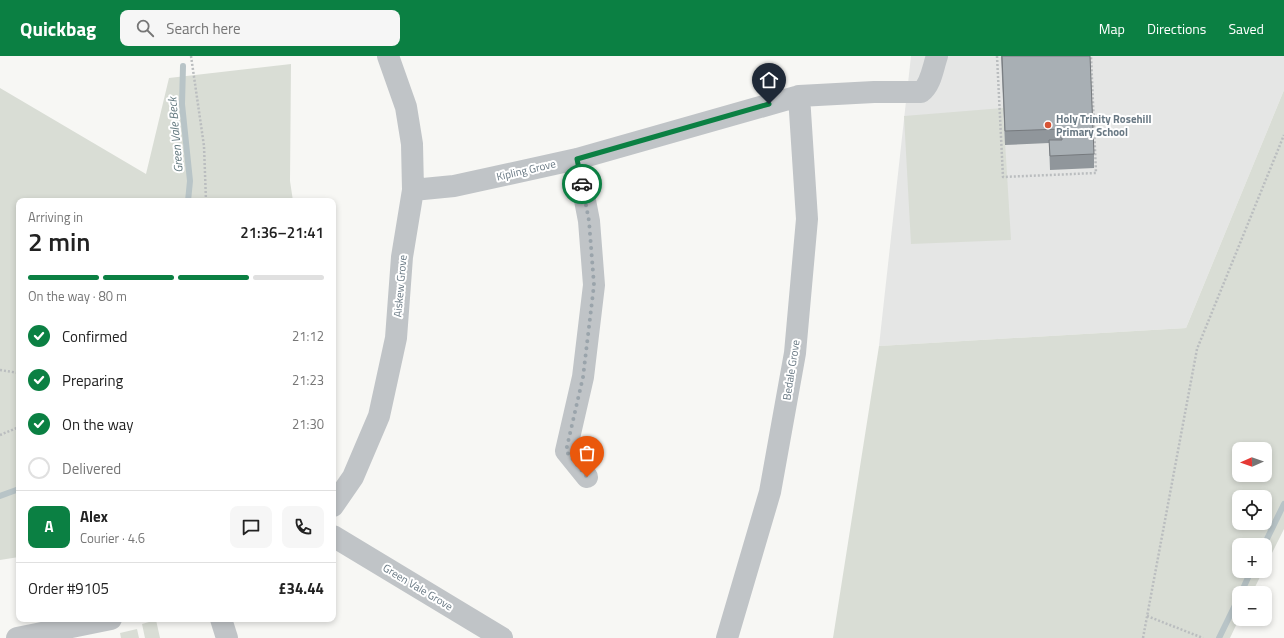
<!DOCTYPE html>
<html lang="en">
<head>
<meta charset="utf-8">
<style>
	:root { --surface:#fff; --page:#f6f6f6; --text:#222; --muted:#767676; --line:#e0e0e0; --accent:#0b8043 }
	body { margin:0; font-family:"Titillium Web",sans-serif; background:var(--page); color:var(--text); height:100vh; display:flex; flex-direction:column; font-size:15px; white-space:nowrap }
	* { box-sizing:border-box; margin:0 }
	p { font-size:13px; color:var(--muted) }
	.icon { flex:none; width:22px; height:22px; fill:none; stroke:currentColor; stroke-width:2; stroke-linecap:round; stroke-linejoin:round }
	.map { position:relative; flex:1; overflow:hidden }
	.details { position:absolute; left:16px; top:142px; width:320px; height:424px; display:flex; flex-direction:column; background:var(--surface); border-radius:8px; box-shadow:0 2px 6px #0003 }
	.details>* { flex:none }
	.needle { width:26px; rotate:268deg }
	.buttons { position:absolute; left:1232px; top:386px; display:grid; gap:8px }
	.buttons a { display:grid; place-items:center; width:40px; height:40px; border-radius:8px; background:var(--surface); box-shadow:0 2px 6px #0003; font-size:20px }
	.pin { position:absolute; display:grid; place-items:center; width:34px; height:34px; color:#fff; margin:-41px -17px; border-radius:50% 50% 50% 0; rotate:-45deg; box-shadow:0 0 4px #0007 }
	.pin .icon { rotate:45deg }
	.courier { position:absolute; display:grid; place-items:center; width:40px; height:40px; margin:-20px; border:3px solid #0b8043; border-radius:50%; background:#fff; color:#222; box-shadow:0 1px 5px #0007 }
	.summary em { font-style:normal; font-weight:600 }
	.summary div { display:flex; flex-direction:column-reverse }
	.summary { display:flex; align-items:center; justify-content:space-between; height:68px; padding:0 12px }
	h1 { font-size:26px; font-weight:600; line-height:30px }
	.bar { display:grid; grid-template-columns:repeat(4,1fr); gap:6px 4px; align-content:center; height:48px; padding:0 12px }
	.bar i { height:5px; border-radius:3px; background:var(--line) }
	.bar .selected { background:var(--accent) }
	.bar p { grid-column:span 4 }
	.line { display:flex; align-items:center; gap:10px; padding:0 12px; border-top:1px solid var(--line) }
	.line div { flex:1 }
	.round { display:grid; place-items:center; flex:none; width:42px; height:42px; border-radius:8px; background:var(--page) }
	ol { padding:0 12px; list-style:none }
	li { display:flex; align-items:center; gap:12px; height:44px }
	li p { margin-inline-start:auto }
	li .icon { padding:4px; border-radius:50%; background:var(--accent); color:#fff; stroke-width:4 }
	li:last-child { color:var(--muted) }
	li i { width:22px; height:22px; border:2px solid var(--line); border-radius:50% }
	header { display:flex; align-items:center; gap:24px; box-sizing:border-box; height:56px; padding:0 20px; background:var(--accent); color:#fff }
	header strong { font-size:19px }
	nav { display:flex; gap:22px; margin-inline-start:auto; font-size:14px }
	.search { width:280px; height:36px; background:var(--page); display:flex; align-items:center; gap:10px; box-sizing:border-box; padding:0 14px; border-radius:8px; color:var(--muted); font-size:15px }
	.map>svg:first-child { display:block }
</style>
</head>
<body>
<header>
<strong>Quickbag</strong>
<div class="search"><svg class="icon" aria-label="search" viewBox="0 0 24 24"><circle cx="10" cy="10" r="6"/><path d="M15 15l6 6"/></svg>Search here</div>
<nav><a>Map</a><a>Directions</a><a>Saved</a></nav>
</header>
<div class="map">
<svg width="1284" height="582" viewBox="0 0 1284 582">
	<rect width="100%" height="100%" fill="#f7f7f4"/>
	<!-- built -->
	<path fill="#e5e6e5" d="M911,0H1284V34L1186,272L879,290Z"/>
	<!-- green -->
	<path fill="#d9ddd5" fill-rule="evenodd" d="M291,8L290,125L293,145H19V501L0,504V32L146,118L169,22Z
		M1284,34V473L1265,511V489H1239V515H1263L1252,537H1239V563L1230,582H833L879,290L1186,272ZM1239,393H1265V419H1239ZM1239,441H1265V467H1239Z
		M1003,52L1011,184L911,188L904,60Z
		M156,564L160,582H145L142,568Z
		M137,573L139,582H121L120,577Z"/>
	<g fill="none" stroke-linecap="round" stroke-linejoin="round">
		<!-- stream -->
		<path stroke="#b8c4c7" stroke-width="6" d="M183,10L182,48L190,125L188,145
			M0,440L19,433
			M1264,489L1284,448
			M1241,537L1251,515
			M1219,582L1239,541"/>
		<!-- path -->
		<path stroke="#babdbf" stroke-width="2.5" stroke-dasharray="2 2" stroke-linecap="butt" d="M191,0L204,90L206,145
			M997,0L1003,121L1096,117L1091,0
			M0,314L19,317
			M0,379L19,371
			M1147,560L1203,582
			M1143,582L1197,293L1284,79"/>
		<!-- minor -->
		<path stroke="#c0c4c7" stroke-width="22" d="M577,103L589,165L594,229L583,321L566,395L587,421
			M413,134L454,130L577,103L799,40L874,36H921C931,29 933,11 937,0
			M333,450L353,421L379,360L396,282L402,201L413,134L412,88L406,51L388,0
			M333,480L502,582
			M221,563L227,582
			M17,582L111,563
			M727,582L770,436L795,297L807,163L799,40"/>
	</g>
	<!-- wall -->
	<path fill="#90969b" d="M1001,0H1090L1094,98V112L1050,114L1049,87L1005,89Z"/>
	<!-- building -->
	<path fill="#a8afb4" stroke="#767a7e" d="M1002,0H1090L1094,98L1050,100L1049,84H1062V73L1005,75Z"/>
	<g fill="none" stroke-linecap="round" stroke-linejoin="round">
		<!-- done -->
		<path stroke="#9aa4ab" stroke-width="4" stroke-dasharray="0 7.2" d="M582,128L589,165L594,229L583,321L566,395L587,421"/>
		<!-- route -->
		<path stroke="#0b8043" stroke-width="5" d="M582,128L577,103L769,48"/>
	</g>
	<!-- markers -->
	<circle fill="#d75434" stroke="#fff" stroke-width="1.5" cx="1048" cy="69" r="4"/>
	<g text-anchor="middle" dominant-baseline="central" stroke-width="4" stroke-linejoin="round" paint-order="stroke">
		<!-- poi labels -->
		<g font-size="11" font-weight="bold" fill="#687883" stroke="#fff" text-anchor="start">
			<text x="1056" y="63">Holy Trinity Rosehill<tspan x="1056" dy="13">Primary School</tspan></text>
		</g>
		<!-- street labels -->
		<g font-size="11" fill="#687883" stroke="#fff">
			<text transform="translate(526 114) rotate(-13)">Kipling Grove</text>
			<text transform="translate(400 230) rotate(-85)">Aiskew Grove</text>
			<text transform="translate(791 314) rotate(-81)">Bedale Grove</text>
			<text transform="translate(418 531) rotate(31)">Green Vale Grove</text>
		</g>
		<!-- water labels -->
		<g font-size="12" font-style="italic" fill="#63797f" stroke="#fff">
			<text transform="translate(175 79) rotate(-95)">Green Vale Beck</text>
		</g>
	</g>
</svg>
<div class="buttons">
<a><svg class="needle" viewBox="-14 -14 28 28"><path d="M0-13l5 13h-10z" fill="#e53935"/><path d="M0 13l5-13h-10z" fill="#767676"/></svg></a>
<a><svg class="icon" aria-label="locate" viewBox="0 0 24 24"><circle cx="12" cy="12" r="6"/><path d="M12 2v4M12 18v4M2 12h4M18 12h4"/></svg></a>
<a>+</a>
<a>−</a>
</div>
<div class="pin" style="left:587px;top:421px;background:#ea580c"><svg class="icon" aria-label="bag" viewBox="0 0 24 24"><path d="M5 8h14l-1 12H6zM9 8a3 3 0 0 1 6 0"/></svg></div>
<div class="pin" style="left:769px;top:48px;background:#1f2937"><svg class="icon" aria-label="home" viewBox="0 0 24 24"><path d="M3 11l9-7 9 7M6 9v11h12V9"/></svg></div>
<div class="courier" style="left:582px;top:128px"><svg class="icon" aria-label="car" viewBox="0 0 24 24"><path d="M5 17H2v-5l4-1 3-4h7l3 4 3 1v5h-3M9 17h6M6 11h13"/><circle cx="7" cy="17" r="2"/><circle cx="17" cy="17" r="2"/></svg></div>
<section class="details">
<div class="summary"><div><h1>2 min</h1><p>Arriving in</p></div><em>21:36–21:41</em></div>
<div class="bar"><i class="selected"></i><i class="selected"></i><i class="selected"></i><i></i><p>On the way · 80 m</p></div>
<ol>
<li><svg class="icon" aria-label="check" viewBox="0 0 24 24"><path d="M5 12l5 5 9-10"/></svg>Confirmed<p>21:12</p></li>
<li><svg class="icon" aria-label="check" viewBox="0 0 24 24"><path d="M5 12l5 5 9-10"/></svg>Preparing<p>21:23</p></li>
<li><svg class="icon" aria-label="check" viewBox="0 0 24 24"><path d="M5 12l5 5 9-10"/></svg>On the way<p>21:30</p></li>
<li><i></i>Delivered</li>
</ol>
<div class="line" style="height:72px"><b class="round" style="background:var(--accent);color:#fff">A</b><div><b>Alex</b><p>Courier · 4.6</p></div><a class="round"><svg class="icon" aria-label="chat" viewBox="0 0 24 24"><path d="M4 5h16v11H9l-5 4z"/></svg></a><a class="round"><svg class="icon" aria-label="phone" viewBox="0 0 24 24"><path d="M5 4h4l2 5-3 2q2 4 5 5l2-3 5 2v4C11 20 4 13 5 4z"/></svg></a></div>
<div class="line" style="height:52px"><div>Order #9105</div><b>£34.44</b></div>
</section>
</div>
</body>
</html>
